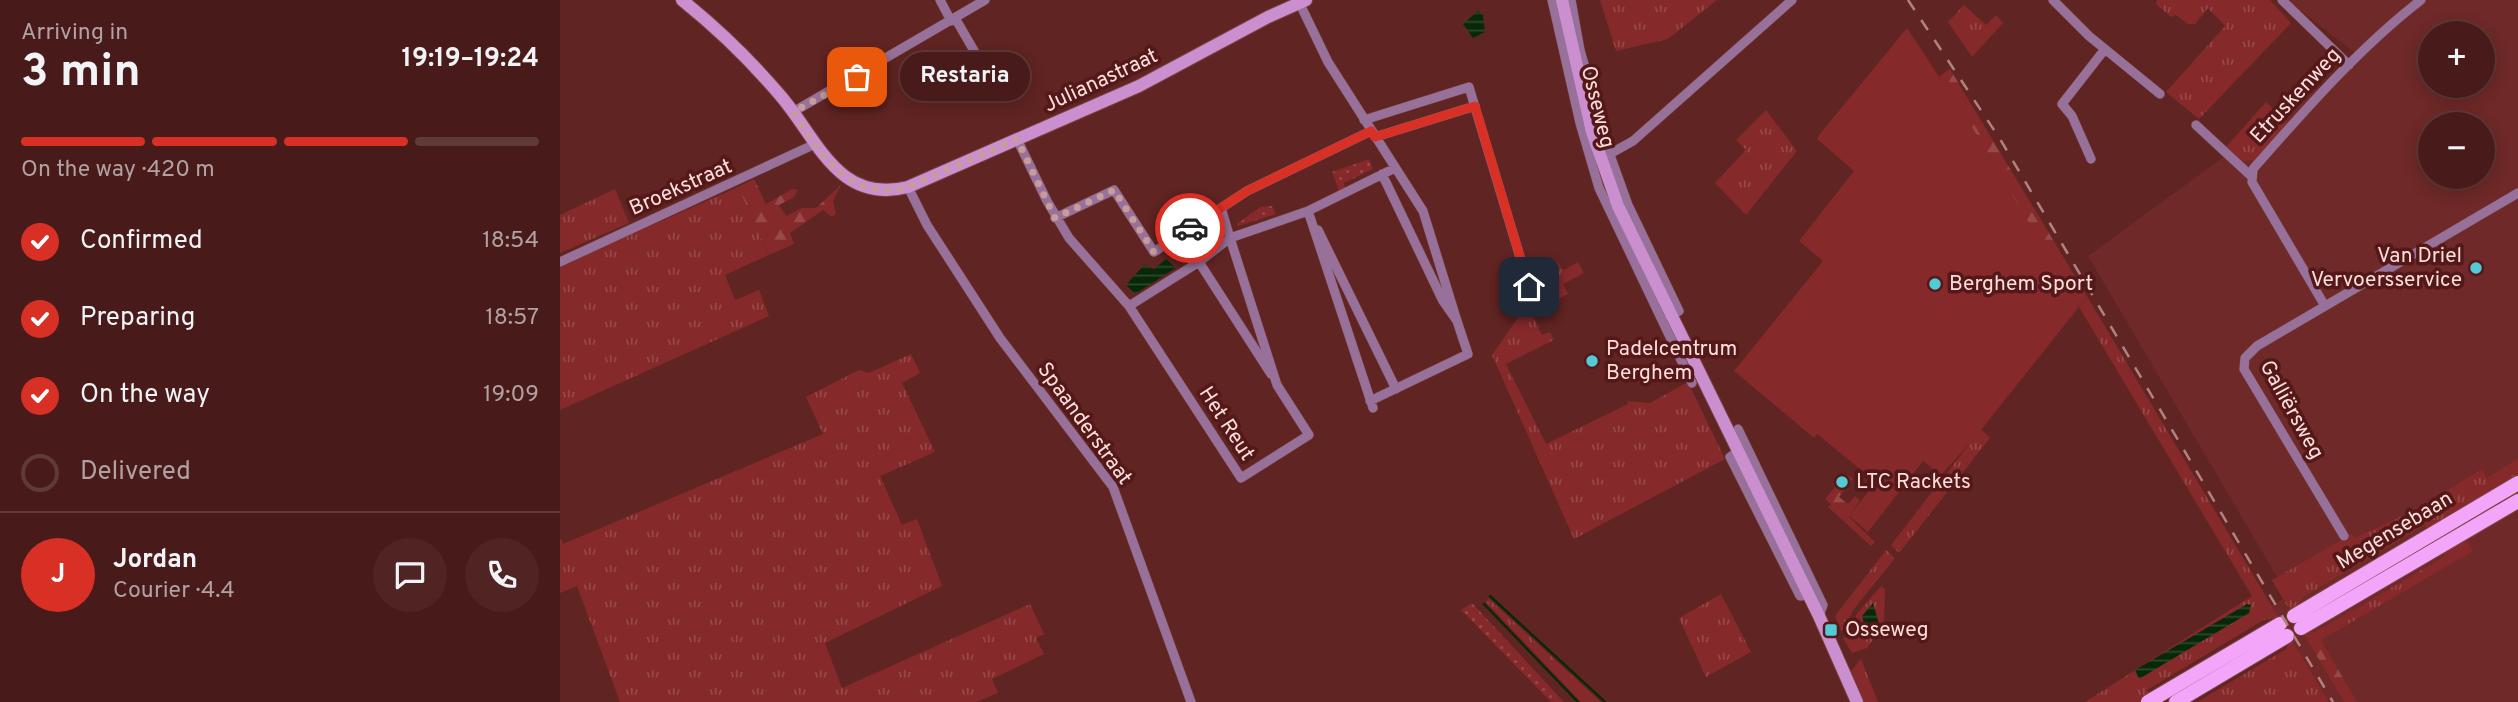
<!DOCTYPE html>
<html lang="en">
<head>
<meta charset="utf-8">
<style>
	:root { --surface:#481b1a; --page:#4f2423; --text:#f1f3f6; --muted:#b1a1a2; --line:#603939; --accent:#d93025 }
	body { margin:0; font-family:Overpass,sans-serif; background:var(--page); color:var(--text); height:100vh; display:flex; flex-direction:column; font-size:26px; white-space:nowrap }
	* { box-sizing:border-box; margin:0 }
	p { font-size:23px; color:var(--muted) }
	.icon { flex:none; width:38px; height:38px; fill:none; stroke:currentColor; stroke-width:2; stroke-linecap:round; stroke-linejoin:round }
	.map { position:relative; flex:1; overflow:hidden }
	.sheet { display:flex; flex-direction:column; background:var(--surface); width:560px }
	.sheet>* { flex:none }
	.controls { position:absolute; left:1858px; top:21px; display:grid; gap:14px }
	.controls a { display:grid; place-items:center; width:77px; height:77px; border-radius:50%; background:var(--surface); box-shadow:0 4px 18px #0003,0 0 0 2px var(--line); font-size:35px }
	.pin { position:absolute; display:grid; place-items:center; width:60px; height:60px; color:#fff; margin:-30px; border-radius:14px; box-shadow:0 4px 10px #0006 }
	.courier { position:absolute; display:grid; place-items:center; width:70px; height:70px; margin:-35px; border:5px solid #d93025; border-radius:50%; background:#fff; color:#222; box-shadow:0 2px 9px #0007 }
	.bubble { position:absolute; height:49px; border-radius:24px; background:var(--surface); box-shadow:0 4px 18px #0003,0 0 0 2px var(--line); font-size:23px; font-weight:700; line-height:49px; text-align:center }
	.summary em { font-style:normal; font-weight:700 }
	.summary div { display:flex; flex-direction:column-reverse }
	.summary { display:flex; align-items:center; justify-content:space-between; height:119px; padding:0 21px }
	h1 { font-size:46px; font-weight:700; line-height:52px }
	.bar { display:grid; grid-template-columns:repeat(4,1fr); gap:10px 7px; align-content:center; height:84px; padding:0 21px }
	.bar i { height:9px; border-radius:5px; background:var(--line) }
	.bar .on { background:var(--accent) }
	.bar p { grid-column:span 4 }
	.line { display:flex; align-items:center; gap:18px; padding:0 21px; border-top:2px solid var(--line) }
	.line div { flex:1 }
	.round { display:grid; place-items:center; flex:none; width:74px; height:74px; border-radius:37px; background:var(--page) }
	ol { padding:0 21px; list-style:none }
	li { display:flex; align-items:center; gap:21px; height:77px }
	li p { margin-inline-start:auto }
	li .icon { padding:7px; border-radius:50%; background:var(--accent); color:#fff; stroke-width:4 }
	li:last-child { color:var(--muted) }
	li i { width:38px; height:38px; border:4px solid var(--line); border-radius:50% }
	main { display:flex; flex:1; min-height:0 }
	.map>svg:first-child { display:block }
</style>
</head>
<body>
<main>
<section class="sheet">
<div class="summary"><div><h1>3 min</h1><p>Arriving in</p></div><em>19:19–19:24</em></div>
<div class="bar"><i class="on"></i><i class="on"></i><i class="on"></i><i></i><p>On the way · 420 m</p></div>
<ol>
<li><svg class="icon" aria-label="check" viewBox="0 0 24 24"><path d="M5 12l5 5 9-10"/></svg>Confirmed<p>18:54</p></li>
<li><svg class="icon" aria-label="check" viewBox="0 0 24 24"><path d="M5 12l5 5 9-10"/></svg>Preparing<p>18:57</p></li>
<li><svg class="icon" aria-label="check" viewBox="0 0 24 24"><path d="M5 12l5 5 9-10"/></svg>On the way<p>19:09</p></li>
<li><i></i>Delivered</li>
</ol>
<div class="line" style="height:126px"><b class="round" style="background:var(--accent);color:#fff">J</b><div><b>Jordan</b><p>Courier · 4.4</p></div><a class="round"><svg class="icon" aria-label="chat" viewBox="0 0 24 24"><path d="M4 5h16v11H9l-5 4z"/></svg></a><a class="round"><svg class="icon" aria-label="phone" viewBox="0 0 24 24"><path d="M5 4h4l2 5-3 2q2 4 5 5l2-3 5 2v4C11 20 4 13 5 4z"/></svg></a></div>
</section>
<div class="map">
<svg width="1958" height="702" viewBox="0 0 1958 702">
	<defs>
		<pattern id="grass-tufts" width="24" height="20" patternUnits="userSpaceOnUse" patternTransform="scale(1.75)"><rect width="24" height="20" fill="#85292a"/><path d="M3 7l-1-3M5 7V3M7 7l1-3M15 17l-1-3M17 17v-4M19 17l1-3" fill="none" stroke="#974848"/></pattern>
		<pattern id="forest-firs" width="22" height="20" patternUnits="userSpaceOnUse" patternTransform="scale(1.75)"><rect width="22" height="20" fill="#85292a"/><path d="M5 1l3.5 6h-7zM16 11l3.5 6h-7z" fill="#974848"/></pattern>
		<pattern id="park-dots" width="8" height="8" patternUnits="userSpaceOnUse" patternTransform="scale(1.75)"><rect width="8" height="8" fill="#85292a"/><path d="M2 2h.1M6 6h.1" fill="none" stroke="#974848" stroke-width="1.8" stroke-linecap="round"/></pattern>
		<pattern id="water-rules" width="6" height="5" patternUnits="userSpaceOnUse" patternTransform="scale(1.75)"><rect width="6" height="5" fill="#082909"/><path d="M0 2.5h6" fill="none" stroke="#2d482c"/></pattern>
	</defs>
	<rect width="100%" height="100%" fill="#602422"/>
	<!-- built -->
	<path fill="#6e2928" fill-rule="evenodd" d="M1727,0H1958V702H1790L1749,633L1745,631L1732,611L1734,606L1528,256L1800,57ZM1871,33H1923V86H1871ZM1871,124H1923V177H1871Z
		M1723,599L1784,702H1769L1711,606Z"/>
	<!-- grass -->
	<path fill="url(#grass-tufts)" d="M1040,0H1157L1108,39L1056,51Z
		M1597,0H1710L1731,23L1639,119L1606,92L1665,26L1648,8L1635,24H1628L1616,15L1611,17L1596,4Z
		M1404,5L1426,25L1436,15L1443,23L1412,57L1388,22Z
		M1706,102L1729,124L1694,160L1683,161L1665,148Z
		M1206,110L1237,151L1186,215L1155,183L1186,150L1176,140Z
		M178,187L209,255L165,275L175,300L199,290L209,316L0,410V266Z
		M55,189L69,223L0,253V215Z
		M997,262L1004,270L1018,262L1024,273L1003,284L1008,294L971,313L982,335L990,332L994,340L946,364L986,444L1068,404L1067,401L1090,403L1128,382L1165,459L1014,539L932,355Z
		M1528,298L1769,702H1637L1726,649L1729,642L1712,618L1702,621L1587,690L1589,695L1579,702H1525L1692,596L1519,307Z
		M351,354L360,373L342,383L375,452L320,476L342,525L357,519L382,586L265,643L282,688L470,604L484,634L476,638L484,654L432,679L438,693L416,702H60L17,586L0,593V537L3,544L263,434L246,397L299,370L309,373Z
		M1421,429L1430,438L1339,553L1331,545Z
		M1922,469L1935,494L1868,529L1865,525L1745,596L1732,610L1747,632H1755L1884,557L1882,553L1905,537L1913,551L1761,640L1765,647L1755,653L1712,580L1792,534L1795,538L1857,509Z
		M1326,550L1335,558L1294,609L1290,617L1292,626L1281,631L1275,616Z
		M1321,586L1325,589L1324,625L1307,648L1292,653L1283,638L1296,631V615Z
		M1161,594L1191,652L1146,677L1119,618Z
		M928,598L1041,702H1021L926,602Z
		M1301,659L1318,702H1304L1291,671Z"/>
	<!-- forest -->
	<path fill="url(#forest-firs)" d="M1390,69L1528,298L1519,307L1379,77Z
		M194,179L206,204L232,189L238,190L234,197L219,205L226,216L242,208H256L281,185L273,201L276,214L272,217L263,210L230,233L234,244L209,255L178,187Z
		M1958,459V480L1935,494L1927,478Z
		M1286,474L1293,479L1279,497L1288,504L1295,496L1300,500L1289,517L1315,542L1311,546L1268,507L1271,504L1265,499Z
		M1765,647L1797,702H1784L1755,653Z"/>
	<!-- park -->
	<path fill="url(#park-dots)" d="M809,159L813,169L784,183L785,188L779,191L772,172Z
		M712,206L716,214L678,226L677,224L700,207Z
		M912,603L1004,702H991L901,610Z"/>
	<!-- pitch -->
	<path fill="#85292a" d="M1347,28L1409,122L1519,307L1413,440L1381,475L1363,461L1308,532L1289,516L1316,482L1257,434L1254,438L1174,371L1263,261L1239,241L1294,171L1257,139L1259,135Z"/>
	<!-- water -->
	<path fill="url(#water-rules)" d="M918,11L923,15L925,32L913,38L903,24Z
		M606,259L616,268L575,294L566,285L584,265L594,269Z
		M1313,603L1319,624L1310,634H1307L1302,616Z
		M1687,604L1691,605L1689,613L1579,679L1575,670Z"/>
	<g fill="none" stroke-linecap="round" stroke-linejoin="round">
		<!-- stream -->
		<path stroke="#082909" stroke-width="2.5" d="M930,596L1045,702
			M924,604L1018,702"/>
		<defs>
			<path id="street" d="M380,0L391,21
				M738,0L768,62L863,211L897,321
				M992,0L1020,123L1039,188L1132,383
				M1011,0L1020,50L1050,155L1068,205L1119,311L1110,316
				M1493,0L1529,36L1600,94
				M1722,0L1789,65
				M395,18L427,73
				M233,112L425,0
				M804,120L909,87L969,287
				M1636,125L1691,176
				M815,137L915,106
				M457,139L487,201L509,238L569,306
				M1046,156L1073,141L1232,0
				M1531,159L1512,116L1502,104L1545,49
				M348,187L367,225L440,338L553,487L631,702
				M661,208L670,238L717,385L749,435L681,478L569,306L639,262L670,238L748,211L835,168
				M748,211L813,408
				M495,218L554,190L594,252L687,191L811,131
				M758,230L836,389
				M0,262L255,144
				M639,262L711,374
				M1765,306L1692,182L1693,169C1745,110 1799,48 1861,0
				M810,401L908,354L897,321L883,301L822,174
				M1178,429L1263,605L1259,616
				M1183,448L1170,457L1240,596L1249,595
				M1784,536L1684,369L1685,358L1697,346L1958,193"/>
			<path id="secondary" d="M122,0C157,28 190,60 219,94C257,137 277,205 348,187L579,86L708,17L746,0
				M1002,0L1032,132L1058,206L1259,616L1297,702"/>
			<path id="primary" d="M1734,616L1958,483
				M1741,628L1958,501
				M1588,702L1720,624
				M1616,702L1727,636"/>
		</defs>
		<!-- street casing -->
		<use href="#street" stroke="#794240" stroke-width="10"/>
		<!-- secondary casing -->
		<use href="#secondary" stroke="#794240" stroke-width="14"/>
		<!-- primary casing -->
		<use href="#primary" stroke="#794240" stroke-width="16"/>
		<!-- street -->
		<use href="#street" stroke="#97719a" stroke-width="9"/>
		<!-- secondary -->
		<use href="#secondary" stroke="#cb8fd0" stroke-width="12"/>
		<!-- primary -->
		<use href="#primary" stroke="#f3a5fa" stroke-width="14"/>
		<!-- rail -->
		<path stroke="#b08381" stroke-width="2.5" stroke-dasharray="12 12" stroke-linecap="butt" d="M1348,0L1440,139L1773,702"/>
	</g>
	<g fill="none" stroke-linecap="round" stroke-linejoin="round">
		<!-- done -->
		<path stroke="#c69d9a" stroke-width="7" stroke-dasharray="0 12.6" d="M297,77L233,112C262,155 288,202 348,187L457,139L495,218L554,190L594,252L630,228"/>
		<!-- route -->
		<path stroke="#d93025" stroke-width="9" d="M630,228L687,191L811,131L815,137L915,106L969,287"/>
	</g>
	<!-- markers -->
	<g fill="#52cbd7" stroke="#541819" stroke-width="2.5">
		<circle cx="1916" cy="268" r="7"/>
		<circle cx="1375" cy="284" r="7"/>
		<circle cx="1032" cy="361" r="7"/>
		<circle cx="1282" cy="482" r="7"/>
		<rect x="1264" y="623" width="14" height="14" rx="3.5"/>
	</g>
	<g text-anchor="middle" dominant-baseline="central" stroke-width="7" stroke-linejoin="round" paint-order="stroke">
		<!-- street labels -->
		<g font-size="21" fill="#fddedb" stroke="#541819">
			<text transform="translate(541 81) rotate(-25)">Julianastraat</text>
			<text transform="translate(1736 96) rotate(-47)">Etruskenweg</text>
			<text transform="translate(1037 107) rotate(76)">Osseweg</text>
			<text transform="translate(121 188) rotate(-24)">Broekstraat</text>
			<text transform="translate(1731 410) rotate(61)">Galliërsweg</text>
			<text transform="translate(524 424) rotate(54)">Spaanderstraat</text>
			<text transform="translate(666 424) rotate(57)">Het Reut</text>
			<text transform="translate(1835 531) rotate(-31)">Megensebaan</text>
		</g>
		<!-- poi labels -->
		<g font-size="21" fill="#fddedb" stroke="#541819" text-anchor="start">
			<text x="1902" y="256" text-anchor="end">Van Driel<tspan x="1902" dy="24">Vervoersservice</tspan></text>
			<text x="1389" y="284">Berghem Sport</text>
			<text x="1046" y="349">Padelcentrum<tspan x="1046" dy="24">Berghem</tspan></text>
			<text x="1296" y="482">LTC Rackets</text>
			<text x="1285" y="630">Osseweg</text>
		</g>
	</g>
</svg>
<div class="controls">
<a>+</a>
<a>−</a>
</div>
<div class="pin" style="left:297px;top:77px;background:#ea580c"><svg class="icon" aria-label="bag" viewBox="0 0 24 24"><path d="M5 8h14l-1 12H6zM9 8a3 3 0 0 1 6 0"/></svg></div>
<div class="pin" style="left:969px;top:287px;background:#1f2937"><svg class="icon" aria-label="home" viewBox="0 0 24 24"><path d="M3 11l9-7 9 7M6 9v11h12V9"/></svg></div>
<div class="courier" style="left:630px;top:228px"><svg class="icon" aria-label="car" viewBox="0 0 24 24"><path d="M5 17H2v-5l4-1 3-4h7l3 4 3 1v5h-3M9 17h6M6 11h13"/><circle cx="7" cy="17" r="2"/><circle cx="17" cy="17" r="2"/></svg></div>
<div class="bubble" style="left:340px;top:52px;width:130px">Restaria</div>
</div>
</main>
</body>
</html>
